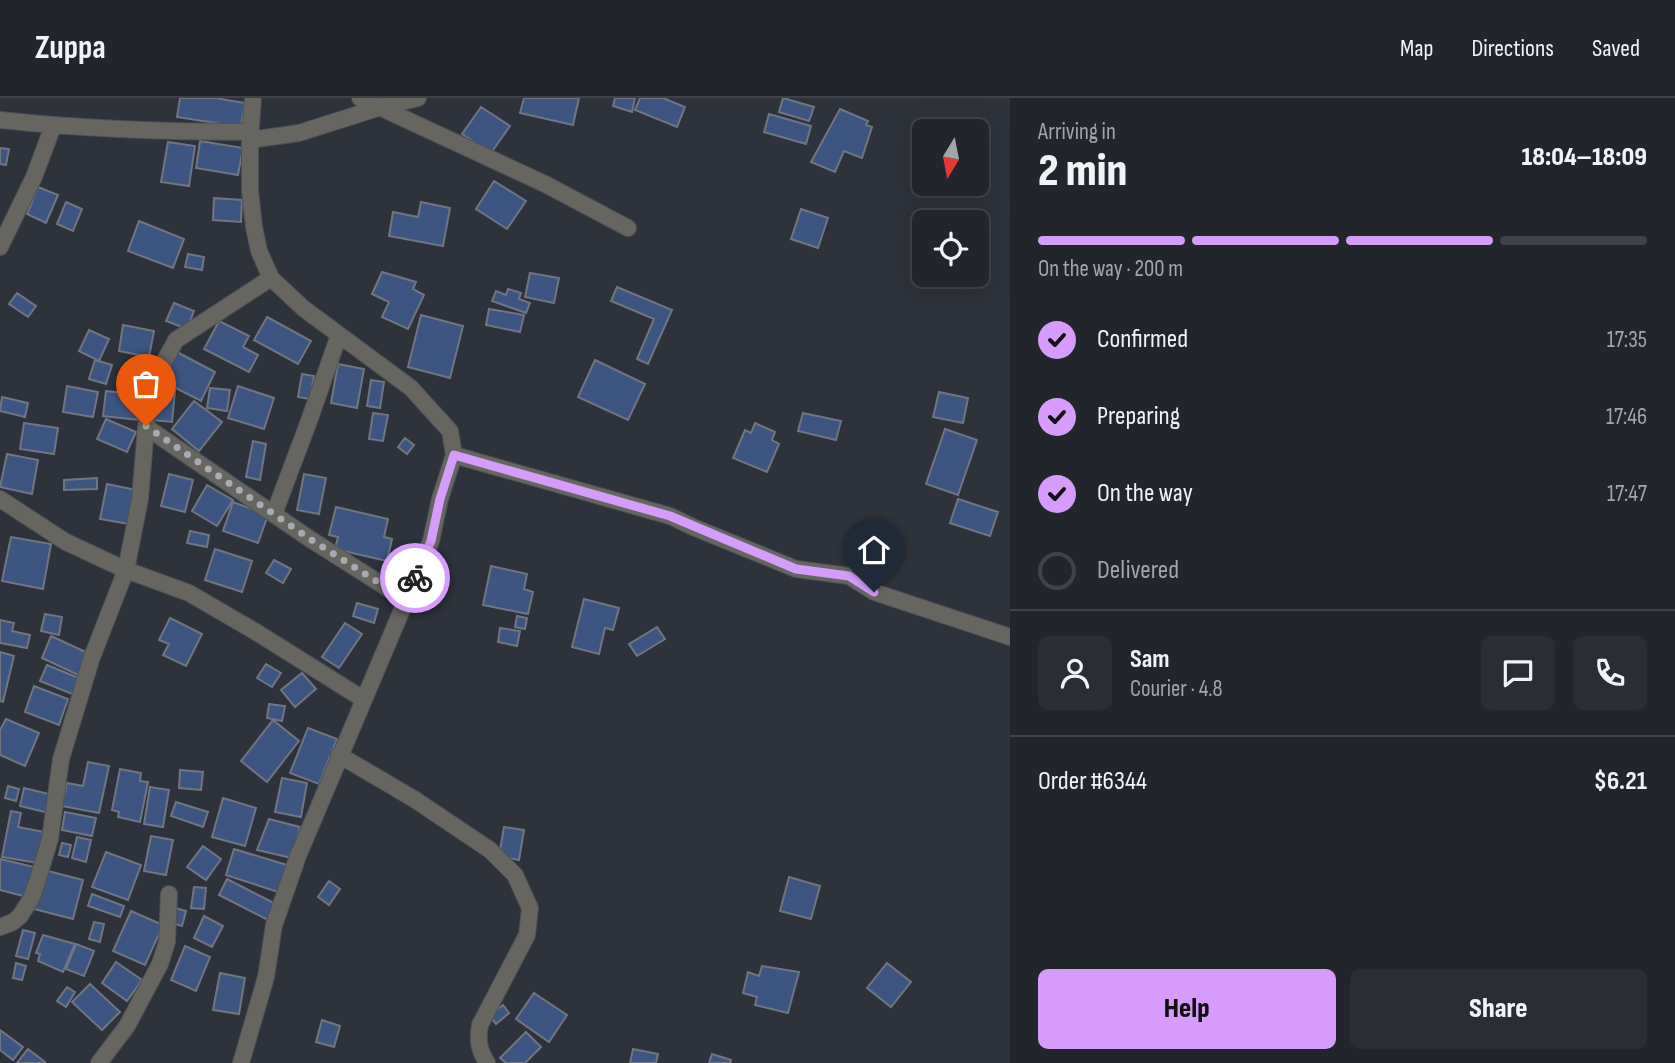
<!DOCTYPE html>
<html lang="en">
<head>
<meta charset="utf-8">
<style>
	:root { --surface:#22262c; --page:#2a2e34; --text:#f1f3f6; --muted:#a2a5a9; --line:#3f4348; --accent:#d59cfb }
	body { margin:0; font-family:"Sofia Sans Condensed",sans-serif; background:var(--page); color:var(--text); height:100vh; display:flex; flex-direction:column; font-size:26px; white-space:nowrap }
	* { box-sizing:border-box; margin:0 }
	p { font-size:23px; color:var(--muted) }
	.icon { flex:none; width:38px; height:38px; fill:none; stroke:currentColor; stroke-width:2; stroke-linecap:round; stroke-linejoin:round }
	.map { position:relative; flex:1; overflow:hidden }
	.drawer { display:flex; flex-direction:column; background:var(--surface); width:665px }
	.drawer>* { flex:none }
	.needle { width:46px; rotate:190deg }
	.buttons { position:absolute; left:912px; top:21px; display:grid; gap:14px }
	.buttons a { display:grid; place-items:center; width:77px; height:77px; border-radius:10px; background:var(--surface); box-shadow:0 7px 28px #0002,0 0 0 2px var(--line); font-size:35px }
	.pin { position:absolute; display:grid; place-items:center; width:60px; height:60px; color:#fff; margin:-72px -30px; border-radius:50% 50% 50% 0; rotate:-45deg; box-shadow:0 0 7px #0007 }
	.pin .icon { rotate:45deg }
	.courier { position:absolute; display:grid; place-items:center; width:70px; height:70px; margin:-35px; border:5px solid #d59cfb; border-radius:50%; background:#fff; color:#222; box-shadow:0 2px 9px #0007 }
	.overview em { font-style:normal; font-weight:800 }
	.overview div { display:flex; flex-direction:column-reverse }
	.overview { display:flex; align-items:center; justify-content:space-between; height:119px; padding:0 28px }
	h1 { font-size:46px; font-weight:800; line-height:52px }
	.bar { display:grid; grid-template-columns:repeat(4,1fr); gap:10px 7px; align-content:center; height:84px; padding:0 28px }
	.bar i { height:9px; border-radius:5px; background:var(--line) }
	.bar .current { background:var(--accent) }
	.bar p { grid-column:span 4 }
	.line { display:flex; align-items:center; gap:18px; padding:0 28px; border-top:2px solid var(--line) }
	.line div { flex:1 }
	.round { display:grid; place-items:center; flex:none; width:74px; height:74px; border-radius:10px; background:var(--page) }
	ol { padding:0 28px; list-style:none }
	li { display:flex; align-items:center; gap:21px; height:77px }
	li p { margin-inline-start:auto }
	li .icon { padding:7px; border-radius:50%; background:var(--accent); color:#111; stroke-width:4 }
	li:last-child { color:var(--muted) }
	li i { width:38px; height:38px; border:4px solid var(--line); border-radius:50% }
	.primary-button { display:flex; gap:14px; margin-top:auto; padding:14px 28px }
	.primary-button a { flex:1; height:80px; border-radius:10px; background:var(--accent); color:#111; font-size:28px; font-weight:800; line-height:80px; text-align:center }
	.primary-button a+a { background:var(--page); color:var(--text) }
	header { display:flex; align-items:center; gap:42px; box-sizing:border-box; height:98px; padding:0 35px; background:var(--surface); border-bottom:2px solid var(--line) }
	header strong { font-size:33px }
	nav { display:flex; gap:38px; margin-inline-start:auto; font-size:24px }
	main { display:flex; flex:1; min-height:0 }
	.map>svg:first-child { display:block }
</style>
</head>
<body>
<header>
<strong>Zuppa</strong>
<nav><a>Map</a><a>Directions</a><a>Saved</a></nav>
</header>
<main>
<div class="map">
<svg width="1010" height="965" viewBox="0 0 1010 965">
	<rect width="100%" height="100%" fill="#2d323b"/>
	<!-- building -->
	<path fill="#3c5581" stroke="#707680" stroke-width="2" d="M180,0H215L245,5L241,29L177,19Z
		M524,0H579L573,27L520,15Z
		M615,0H635L632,14L613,8Z
		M640,0H663L685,9L677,29L635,12Z
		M783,0L814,9L809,23L779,14Z
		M481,9L510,28L491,55L462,36Z
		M840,11L868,23L866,27L872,29L862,60L844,53L835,74L811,64Z
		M769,16L811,28L806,46L764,34Z
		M200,43L243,50L238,77L196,70Z
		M168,44L195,48L189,88L161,84Z
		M0,50L9,51L6,67L0,66Z
		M494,83L526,103L507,131L476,111Z
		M38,89L58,97L46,125L27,116Z
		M214,100L242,102L241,124L213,122Z
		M66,104L82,111L73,133L57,126Z
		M421,104L450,110L443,148L389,138L393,114L418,119Z
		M801,111L828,120L818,150L791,141Z
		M139,123L184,141L173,170L128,153Z
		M188,156L204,159L202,172L185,169Z
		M382,174L416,184L413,191L424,197L408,231L382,219L389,204L372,196Z
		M530,175L559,180L554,205L525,199Z
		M617,189L672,212L648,266L637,261L654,221L611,203Z
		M508,191L521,195L519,201L530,205L526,215L492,203L496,193L506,197Z
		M17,195L36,208L28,219L9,206Z
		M174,205L194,213L187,231L166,223Z
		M489,211L524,217L520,234L486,227Z
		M421,217L463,228L450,280L408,269Z
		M267,219L311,243L298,266L254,242Z
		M219,223L249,238L243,249L258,257L249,274L204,251Z
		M123,227L154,233L149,259L119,253Z
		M89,232L109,241L99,263L79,253Z
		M177,254L215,274L201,303L162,283Z
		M95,262L112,267L106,286L89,281Z
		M595,262L645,286L628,322L578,299Z
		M338,266L364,271L357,310L331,305Z
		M302,276L314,278L310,301L298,299Z
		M371,282L384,284L380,310L367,308Z
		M67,288L98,294L93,319L63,314Z
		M238,288L274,300L264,331L228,320Z
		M210,290L230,292L227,313L207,310Z
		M156,291L175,293L172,324L153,322Z
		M106,293L142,297L139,322L103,318Z
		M939,294L968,300L963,325L933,319Z
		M2,299L28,305L25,319L0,313Z
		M194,303L222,324L199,353L172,331Z
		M373,315L388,317L383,343L369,341Z
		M803,315L841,323L836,342L798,333Z
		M106,321L136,334L127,354L97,341Z
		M24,325L58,330L54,356L20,351Z
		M755,325L775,334L772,342L779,346L767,374L733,360L745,332L751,335Z
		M945,331L977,342L958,397L926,386Z
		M405,340L414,347L407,356L398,349Z
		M253,343L266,346L260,382L246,379Z
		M7,356L38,362L32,396L0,389Z
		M169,376L193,382L185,414L161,408Z
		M304,376L326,380L319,416L297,412Z
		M97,380V391L64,392V382Z
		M107,386L136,392L129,426L100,421Z
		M207,387L233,402L217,428L192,413Z
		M958,401L998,414L990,438L950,425Z
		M233,404L268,417L258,445L223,433Z
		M336,409L388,421L384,439L392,441L387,463L335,451L338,439L329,437Z
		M190,433L209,437L207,449L187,445Z
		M11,439L51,446L43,491L2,483Z
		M215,451L252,463L242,494L205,482Z
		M274,462L291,471L283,485L266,475Z
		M491,468L527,476L524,491L533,494L528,516L483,507Z
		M584,501L619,510L613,532L605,530L599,556L572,549Z
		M357,505L378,511L374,525L353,518Z
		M45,516L62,519L59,537L41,533Z
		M517,518L527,520L525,531L515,529Z
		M170,520L202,536L186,568L163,557L169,546L159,542Z
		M0,522L14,525L12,533L30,537L27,550L0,545Z
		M345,525L362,536L339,570L322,559Z
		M657,529L665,541L637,558L629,546Z
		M500,530L520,533L517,548L498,544Z
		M51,538L88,555L78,577L42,560Z
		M0,554L14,558L3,604L0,603Z
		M266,566L281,575L272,589L257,580Z
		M47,567L84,582L77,598L40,583Z
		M302,575L316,591L295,609L281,592Z
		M34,588L68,601L59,627L25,614Z
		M269,606L285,608L282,623L267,620Z
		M6,621L39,635L25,668L0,657V632Z
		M273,622L299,643L267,684L241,663Z
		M308,630L337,641L319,686L290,675Z
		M88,664L109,668L99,715L62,708L67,685L83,688Z
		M120,671L141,675L140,683L148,684L140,724L118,719L119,714L112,712Z
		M180,672L203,674L201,692L179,690Z
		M282,680L307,685L301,719L275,714Z
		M8,688L19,691L16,703L5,700Z
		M150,689L169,692L163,729L144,726Z
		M24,690L53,697L49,715L20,708Z
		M223,700L256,710L245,748L212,739Z
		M176,704L208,714L203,729L171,718Z
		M11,713L21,715L18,729L44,734L38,765L2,759Z
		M65,714L96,720L92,738L62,732Z
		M269,721L300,729L292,760L257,752Z
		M504,729L524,732L519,762L499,758Z
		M151,738L173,742L166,777L144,773Z
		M77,739L91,742L86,764L72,760Z
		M62,745L71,747L68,759L59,757Z
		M203,748L221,761L206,782L187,769Z
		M234,751L287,767L278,794L226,777Z
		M106,754L141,767L128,802L92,789Z
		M0,761L34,769L27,799L0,792Z
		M44,772L83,782L73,821L34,811Z
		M789,779L820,788L811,821L780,813Z
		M227,781L276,806L268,822L219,797Z
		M329,783L340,791L329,807L318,799Z
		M194,789L206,790L204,811L191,810Z
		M92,796L124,808L120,819L88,808Z
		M175,810L186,813L182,828L171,825Z
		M131,813L163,827L145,867L113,853Z
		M204,818L223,828L212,849L194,840Z
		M94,824L104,826L100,844L89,841Z
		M23,832L35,835L28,861L16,858Z
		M43,837L75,846L63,874L38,863L40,856L36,855Z
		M76,846L94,853L84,878L66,871Z
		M185,848L210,859L196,893L171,882Z
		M116,864L142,882L127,903L102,885Z
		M16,865L26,868L22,882L13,880Z
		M887,865L911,884L891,909L867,890Z
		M762,868L799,874L788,915L755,907L757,899L743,895L748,874L759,878Z
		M220,875L245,880L239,916L213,912Z
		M90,886L120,914L102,932L72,904Z
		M67,889L75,894L66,909L57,903Z
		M534,895L567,917L549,944L516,921Z
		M503,907L509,915L496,926L490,918Z
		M322,922L340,928L334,949L316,944Z
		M0,932L23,949L13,962L0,952Z
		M526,934L541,949L525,965H506L500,960Z
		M28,951L45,964L44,965H17Z
		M633,951L658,956L656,965H630Z
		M712,956L731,962L730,965H709Z"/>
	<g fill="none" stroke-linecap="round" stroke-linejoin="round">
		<defs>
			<path id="minor" d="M360,0L545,86L628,130
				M0,22C83,31 167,34 251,34
				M250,42L299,35L381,9L418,0
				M0,149L34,79L53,28
				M146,329L310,441L406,502
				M454,357L670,418L693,429L796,471L849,478L874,494L1010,539
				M0,401L66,444L126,472L189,495L256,534L363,601
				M274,416L309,323L339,237
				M339,657L414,701L490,752L515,777L530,810L527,837L480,927C477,942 479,952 487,965
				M0,829L13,824L20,818L31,801L37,784L50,741L61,661L92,559L126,472L140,401L146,329L152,286L176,242L271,180
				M99,965L127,928L160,866L167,844L169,796
				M241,965L266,879L274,827L298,758L431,443L440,401L454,357L450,333L411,290L303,210L271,180L259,153L254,129L250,92V42L253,0"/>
		</defs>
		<!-- minor casing -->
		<use href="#minor" stroke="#4b5058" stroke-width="18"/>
		<!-- minor -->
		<use href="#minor" stroke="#666560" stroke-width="16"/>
	</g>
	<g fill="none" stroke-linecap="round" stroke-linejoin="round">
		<!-- done -->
		<path stroke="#a7aab1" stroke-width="7" stroke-dasharray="0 12.6" d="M146,328L310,441L406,502L415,480"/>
		<!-- route -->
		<path stroke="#d59cfb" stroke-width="9" d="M415,480L431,443L440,401L454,357L670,418L796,471L849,478L874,494"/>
	</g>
</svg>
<div class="buttons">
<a><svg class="needle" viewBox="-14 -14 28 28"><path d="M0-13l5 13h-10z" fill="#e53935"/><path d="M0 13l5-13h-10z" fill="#a2a5a9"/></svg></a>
<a><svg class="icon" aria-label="locate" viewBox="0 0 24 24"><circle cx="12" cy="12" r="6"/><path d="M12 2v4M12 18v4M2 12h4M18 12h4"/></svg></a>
</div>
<div class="pin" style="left:146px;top:328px;background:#ea580c"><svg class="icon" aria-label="bag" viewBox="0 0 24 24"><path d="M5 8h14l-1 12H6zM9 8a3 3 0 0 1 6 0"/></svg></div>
<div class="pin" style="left:874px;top:494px;background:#1f2937"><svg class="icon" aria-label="home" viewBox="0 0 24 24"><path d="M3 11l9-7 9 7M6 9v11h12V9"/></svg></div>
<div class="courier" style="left:415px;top:480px"><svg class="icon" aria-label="bike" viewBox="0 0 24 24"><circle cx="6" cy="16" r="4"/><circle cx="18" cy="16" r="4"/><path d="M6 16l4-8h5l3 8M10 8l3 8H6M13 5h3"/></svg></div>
</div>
<section class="drawer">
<div class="overview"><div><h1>2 min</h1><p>Arriving in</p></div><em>18:04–18:09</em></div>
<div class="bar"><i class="current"></i><i class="current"></i><i class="current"></i><i></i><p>On the way · 200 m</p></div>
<ol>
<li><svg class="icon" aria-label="check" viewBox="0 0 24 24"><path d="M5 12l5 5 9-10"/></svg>Confirmed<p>17:35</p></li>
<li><svg class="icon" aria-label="check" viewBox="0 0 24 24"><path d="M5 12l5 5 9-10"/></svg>Preparing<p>17:46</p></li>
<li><svg class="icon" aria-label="check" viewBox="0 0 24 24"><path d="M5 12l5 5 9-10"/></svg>On the way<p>17:47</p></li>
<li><i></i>Delivered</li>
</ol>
<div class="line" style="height:126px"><a class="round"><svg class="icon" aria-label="person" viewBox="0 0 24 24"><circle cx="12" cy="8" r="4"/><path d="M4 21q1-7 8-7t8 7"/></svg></a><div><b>Sam</b><p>Courier · 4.8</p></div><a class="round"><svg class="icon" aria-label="chat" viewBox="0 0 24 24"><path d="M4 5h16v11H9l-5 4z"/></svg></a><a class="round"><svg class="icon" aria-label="phone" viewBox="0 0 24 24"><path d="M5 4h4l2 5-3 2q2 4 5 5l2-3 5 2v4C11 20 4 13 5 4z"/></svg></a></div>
<div class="line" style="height:91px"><div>Order #6344</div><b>$6.21</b></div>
<div class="primary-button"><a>Help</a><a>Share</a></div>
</section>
</main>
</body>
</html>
